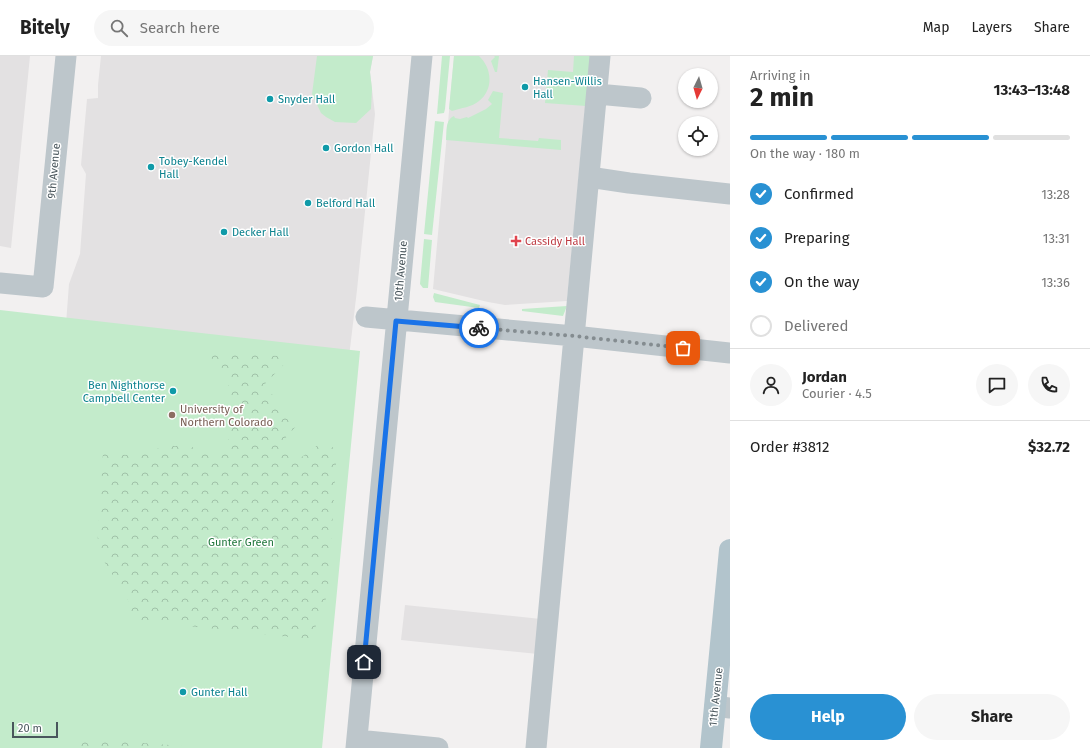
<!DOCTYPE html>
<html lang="en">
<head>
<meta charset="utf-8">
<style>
	:root { --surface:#fff; --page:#f6f6f6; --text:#222; --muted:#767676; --line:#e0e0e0; --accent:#2991d3 }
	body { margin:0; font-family:"Fira Sans",sans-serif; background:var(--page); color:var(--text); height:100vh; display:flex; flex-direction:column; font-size:15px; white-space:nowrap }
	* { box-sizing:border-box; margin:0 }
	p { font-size:13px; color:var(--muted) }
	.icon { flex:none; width:22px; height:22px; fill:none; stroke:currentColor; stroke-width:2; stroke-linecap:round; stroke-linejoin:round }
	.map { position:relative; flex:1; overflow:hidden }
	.side { display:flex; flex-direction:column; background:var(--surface); width:360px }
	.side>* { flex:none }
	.needle { width:26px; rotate:185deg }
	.buttons { position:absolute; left:678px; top:12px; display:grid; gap:8px }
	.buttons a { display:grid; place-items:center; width:40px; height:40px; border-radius:50%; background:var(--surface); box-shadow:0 1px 3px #0004; font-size:20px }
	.scale { position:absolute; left:12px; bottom:10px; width:46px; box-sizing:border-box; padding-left:4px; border:2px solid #49565c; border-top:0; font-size:11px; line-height:14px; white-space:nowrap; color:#49565c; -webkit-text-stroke:3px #fff; paint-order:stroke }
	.pin { position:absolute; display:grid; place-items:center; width:34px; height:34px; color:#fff; margin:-17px; border-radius:8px; box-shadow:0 2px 6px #0006 }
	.courier { position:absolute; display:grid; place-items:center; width:40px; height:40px; margin:-20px; border:3px solid #1a73e8; border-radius:50%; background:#fff; color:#222; box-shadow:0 1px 5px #0007 }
	.head em { font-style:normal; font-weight:700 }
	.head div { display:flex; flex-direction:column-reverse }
	.head { display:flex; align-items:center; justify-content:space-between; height:68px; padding:0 20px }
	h1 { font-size:26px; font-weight:700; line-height:30px }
	.bar { display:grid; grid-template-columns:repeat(4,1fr); gap:6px 4px; align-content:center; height:48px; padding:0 20px }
	.bar i { height:5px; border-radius:3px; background:var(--line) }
	.bar .active { background:var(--accent) }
	.bar p { grid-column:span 4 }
	.line { display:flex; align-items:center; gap:10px; padding:0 20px; border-top:1px solid var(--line) }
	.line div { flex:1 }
	.round { display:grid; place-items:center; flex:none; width:42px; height:42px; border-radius:21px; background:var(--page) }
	ol { padding:0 20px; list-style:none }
	li { display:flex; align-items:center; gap:12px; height:44px }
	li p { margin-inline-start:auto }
	li .icon { padding:4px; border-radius:50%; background:var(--accent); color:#fff; stroke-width:4 }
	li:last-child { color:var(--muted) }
	li i { width:22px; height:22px; border:2px solid var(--line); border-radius:50% }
	.action { display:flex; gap:8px; margin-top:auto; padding:8px 20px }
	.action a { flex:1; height:46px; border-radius:24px; background:var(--accent); color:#fff; font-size:16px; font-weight:700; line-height:46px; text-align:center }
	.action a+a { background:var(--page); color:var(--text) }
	header { display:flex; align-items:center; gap:24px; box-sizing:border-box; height:56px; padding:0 20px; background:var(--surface); border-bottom:1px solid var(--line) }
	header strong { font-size:19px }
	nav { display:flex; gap:22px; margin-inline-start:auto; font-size:14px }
	.search { width:280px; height:36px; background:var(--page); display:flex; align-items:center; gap:10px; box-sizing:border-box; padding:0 14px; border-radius:22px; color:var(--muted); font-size:15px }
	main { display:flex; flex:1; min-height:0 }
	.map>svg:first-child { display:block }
</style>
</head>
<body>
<header>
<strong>Bitely</strong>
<div class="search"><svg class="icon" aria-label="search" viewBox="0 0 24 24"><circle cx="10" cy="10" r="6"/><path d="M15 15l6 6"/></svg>Search here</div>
<nav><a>Map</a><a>Layers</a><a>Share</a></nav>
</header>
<main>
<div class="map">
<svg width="730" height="692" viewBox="0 0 730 692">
	<defs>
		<pattern id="park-crowns" width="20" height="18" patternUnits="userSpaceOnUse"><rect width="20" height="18" fill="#c3ebcb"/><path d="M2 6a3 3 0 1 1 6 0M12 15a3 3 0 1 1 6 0" fill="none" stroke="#a0c1a8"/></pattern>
	</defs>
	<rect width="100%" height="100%" fill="#f2f0f0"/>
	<!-- education -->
	<path fill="#e3e1e2" d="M0,0H30L11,192L0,190Z
		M101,0H373L370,16L375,58L357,234L346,326L0,262L66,268L69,228L80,198L86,118L81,109L87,43L98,42V29Z
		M454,0H590L567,245L505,249L488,246L433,233Z
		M405,549L541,563L538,598L401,584Z"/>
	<!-- grass -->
	<path fill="#c3ebcb" d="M317,0H373L370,16L372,33L371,53L356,67L335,66L326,61L321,57L312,38Z
		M442,0H450L445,53L444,57L437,58Z
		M454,0H479C492,12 494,33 479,45C472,51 461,52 452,55L449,53Z
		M494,0H499L497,16H495L491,5L495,1Z
		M574,0H590L586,50L545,47L548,14L573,16Z
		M493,35L503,37L499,82L538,85L539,82L561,84V94L446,84C447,75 445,64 454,60L455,62L460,63L467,61L468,62L486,53L492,48L488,44Z
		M435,65L444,66L432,179L424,178Z
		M424,183L432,184L428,232H423L420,228Z
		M434,237L480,249L479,252L435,246L433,241Z
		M567,250L563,260L522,255V253Z
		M0,254L360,295L322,692H0Z"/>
	<!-- park -->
	<path fill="url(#park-crowns)" d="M213,294L291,301L264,329L298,368L281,387L295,406L318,389L337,392L328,537L317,568L309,583L131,564V549L97,494L103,396L128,399L170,390H189L217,400L228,387L230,355L228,327L222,312L210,301Z
		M77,682L209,692H76Z"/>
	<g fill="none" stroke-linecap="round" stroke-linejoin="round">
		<!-- minor -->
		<path stroke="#bdc6cb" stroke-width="21" d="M597,38L641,42
			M589,121L629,127L730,138
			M0,227L43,231L66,0
			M366,261L574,280L730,297
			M715,650L730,652
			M357,684L438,692
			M356,692L422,0
			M536,692L600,0"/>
		<!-- major -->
		<path stroke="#b2c4cc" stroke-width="22" d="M711,692L730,494"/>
	</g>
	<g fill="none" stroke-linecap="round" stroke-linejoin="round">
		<!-- done -->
		<path stroke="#848c90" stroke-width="4" stroke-dasharray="0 7.2" d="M479,272L574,280L683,292"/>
		<!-- route -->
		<path stroke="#1a73e8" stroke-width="5" d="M364,606L396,265L479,272"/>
	</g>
	<!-- markers -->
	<g fill="#0f9aa8" stroke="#fff" stroke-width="1.5">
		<circle cx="525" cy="31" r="4"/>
		<circle cx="270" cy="43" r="4"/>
		<circle cx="326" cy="92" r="4"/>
		<circle cx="151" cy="111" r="4"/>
		<circle cx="308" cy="147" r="4"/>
		<circle cx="224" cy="176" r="4"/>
		<circle cx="173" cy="335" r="4"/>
		<circle cx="183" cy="636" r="4"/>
	</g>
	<path fill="#e0444e" stroke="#fff" stroke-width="1.5" d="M514 179h4v4h4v4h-4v4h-4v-4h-4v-4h4z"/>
	<circle fill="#8d6e63" stroke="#fff" stroke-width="1.5" cx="172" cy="359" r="4"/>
	<g text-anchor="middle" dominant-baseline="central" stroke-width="3" stroke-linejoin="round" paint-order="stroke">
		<!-- culture labels -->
		<g font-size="11" fill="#0d838f" stroke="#fff" text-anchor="start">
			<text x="533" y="25">Hansen-Willis<tspan x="533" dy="13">Hall</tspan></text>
			<text x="278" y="43">Snyder Hall</text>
			<text x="334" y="92">Gordon Hall</text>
			<text x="159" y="105">Tobey-Kendel<tspan x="159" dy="13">Hall</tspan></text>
			<text x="316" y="147">Belford Hall</text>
			<text x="232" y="176">Decker Hall</text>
			<text x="165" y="329" text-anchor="end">Ben Nighthorse<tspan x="165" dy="13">Campbell Center</tspan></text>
			<text x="191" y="636">Gunter Hall</text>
		</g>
		<!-- street labels -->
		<g font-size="11" fill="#49565c" stroke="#fff">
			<text transform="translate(54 115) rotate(-85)">9th Avenue</text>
			<text transform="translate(401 215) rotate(-85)">10th Avenue</text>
			<text transform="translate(716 641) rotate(-84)">11th Avenue</text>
		</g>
		<!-- health labels -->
		<g font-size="11" fill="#be3a42" stroke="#fff" text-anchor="start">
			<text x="525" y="185">Cassidy Hall</text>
		</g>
		<!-- education labels -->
		<g font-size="11" fill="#785e54" stroke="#fff" text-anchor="start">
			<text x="180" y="353">University of<tspan x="180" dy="13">Northern Colorado</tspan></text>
		</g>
		<!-- park labels -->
		<g font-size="11" fill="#20773c" stroke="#fff">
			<text x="241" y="486">Gunter Green</text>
		</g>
	</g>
</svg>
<div class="buttons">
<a><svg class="needle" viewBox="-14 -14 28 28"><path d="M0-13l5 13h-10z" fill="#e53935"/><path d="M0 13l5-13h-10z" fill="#767676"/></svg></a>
<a><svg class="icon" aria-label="locate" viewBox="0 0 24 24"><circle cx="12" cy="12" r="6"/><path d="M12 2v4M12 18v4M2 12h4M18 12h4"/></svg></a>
</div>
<div class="scale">20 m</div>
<div class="pin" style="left:683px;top:292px;background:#ea580c"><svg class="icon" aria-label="bag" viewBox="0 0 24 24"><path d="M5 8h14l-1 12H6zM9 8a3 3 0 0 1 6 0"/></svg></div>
<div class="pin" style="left:364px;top:606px;background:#1f2937"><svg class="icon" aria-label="home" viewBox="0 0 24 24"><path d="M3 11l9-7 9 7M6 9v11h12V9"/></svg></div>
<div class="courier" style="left:479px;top:272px"><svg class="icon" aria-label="bike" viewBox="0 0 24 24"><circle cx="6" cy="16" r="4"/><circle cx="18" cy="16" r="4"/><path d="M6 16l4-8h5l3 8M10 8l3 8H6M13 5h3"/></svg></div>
</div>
<section class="side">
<div class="head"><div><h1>2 min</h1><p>Arriving in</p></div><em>13:43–13:48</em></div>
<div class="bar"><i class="active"></i><i class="active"></i><i class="active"></i><i></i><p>On the way · 180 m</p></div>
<ol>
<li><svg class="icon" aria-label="check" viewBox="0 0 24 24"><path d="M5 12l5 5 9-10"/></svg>Confirmed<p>13:28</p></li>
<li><svg class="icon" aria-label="check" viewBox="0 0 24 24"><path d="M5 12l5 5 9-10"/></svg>Preparing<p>13:31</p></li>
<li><svg class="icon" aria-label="check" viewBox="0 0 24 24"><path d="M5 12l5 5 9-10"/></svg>On the way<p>13:36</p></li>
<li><i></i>Delivered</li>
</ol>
<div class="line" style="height:72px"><a class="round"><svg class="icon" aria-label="person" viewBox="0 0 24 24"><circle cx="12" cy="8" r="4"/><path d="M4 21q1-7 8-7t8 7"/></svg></a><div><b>Jordan</b><p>Courier · 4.5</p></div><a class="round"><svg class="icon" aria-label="chat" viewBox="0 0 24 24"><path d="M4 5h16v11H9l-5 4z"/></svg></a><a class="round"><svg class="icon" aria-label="phone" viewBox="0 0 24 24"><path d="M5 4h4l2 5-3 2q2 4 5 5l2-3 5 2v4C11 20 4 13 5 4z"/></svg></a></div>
<div class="line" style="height:52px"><div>Order #3812</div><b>$32.72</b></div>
<div class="action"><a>Help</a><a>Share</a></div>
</section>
</main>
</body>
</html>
